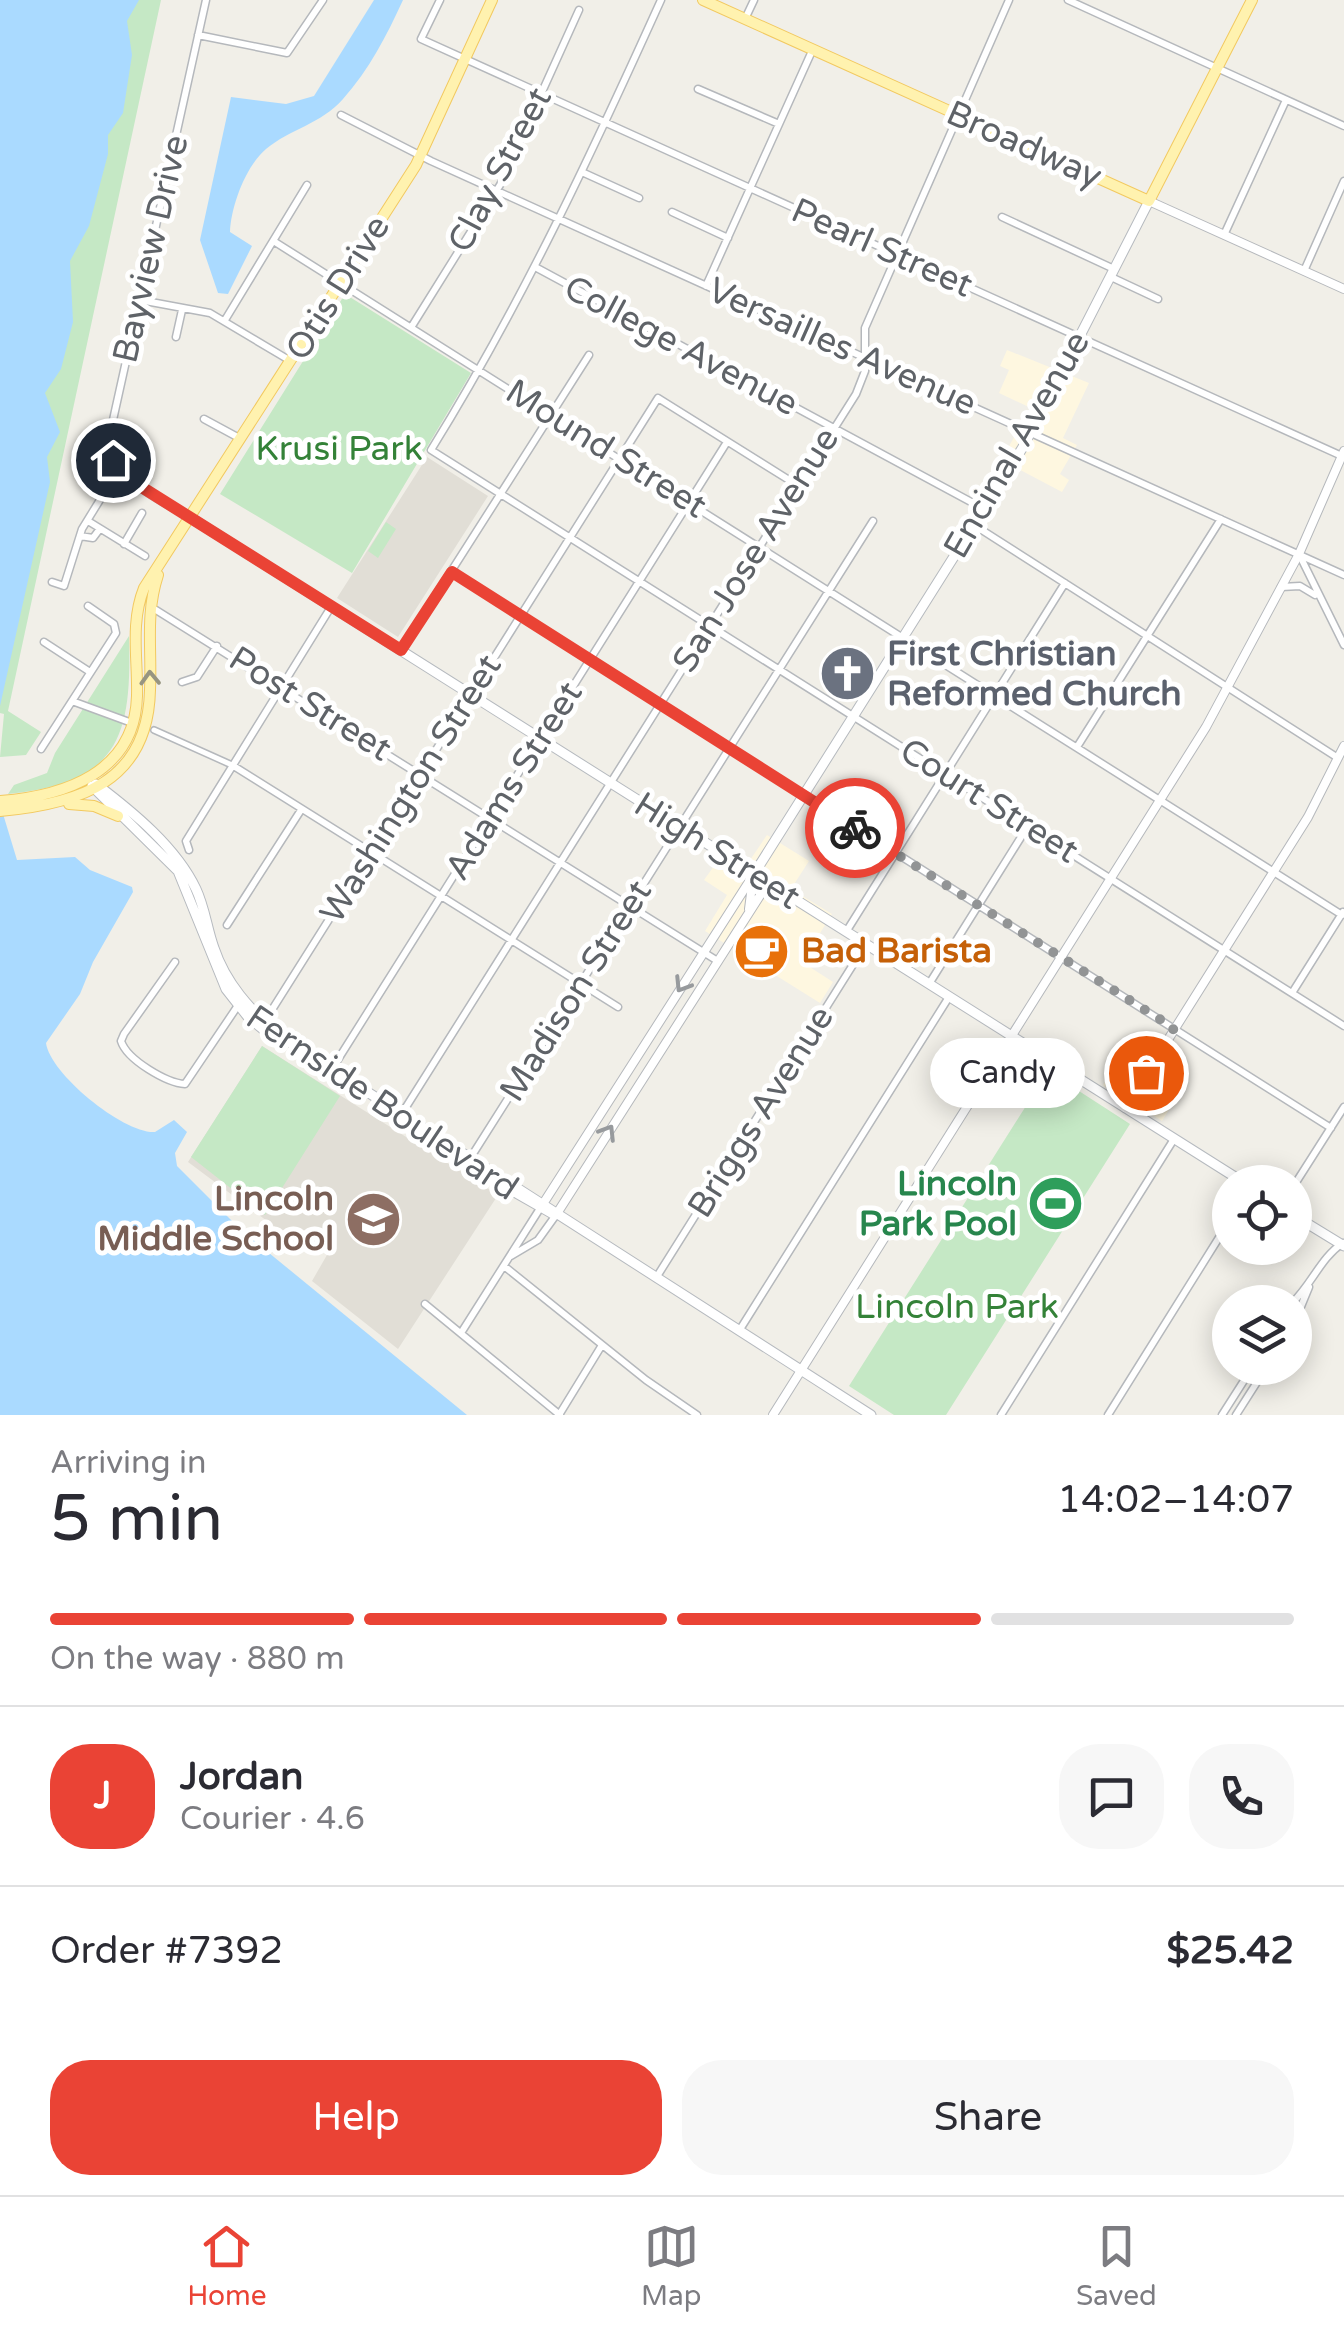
<!DOCTYPE html>
<html lang="en">
<head>
<meta charset="utf-8">
<style>
	:root { --surface:#fff; --page:#f7f7f7; --text:#2b2b33; --muted:#7c7c81; --line:#e1e1e2; --accent:#ea4335 }
	body { margin:0; font-family:"Varela Round",sans-serif; background:var(--page); color:var(--text); height:100vh; display:flex; flex-direction:column; font-size:38px; white-space:nowrap }
	* { box-sizing:border-box; margin:0 }
	p { font-size:32px; color:var(--muted) }
	.icon { flex:none; width:55px; height:55px; fill:none; stroke:currentColor; stroke-width:2; stroke-linecap:round; stroke-linejoin:round }
	.map { position:relative; height:1415px; overflow:hidden }
	.panel { display:flex; flex-direction:column; background:var(--surface); flex:1 }
	.panel>* { flex:none }
	.buttons { position:absolute; left:1212px; top:1165px; display:grid; gap:20px }
	.buttons a { display:grid; place-items:center; width:100px; height:100px; border-radius:50%; background:var(--surface); box-shadow:0 5px 25px #0003; font-size:50px }
	.pin { position:absolute; display:grid; place-items:center; width:85px; height:85px; color:#fff; margin:-42px; border:5px solid #fff; border-radius:50%; box-shadow:0 2px 10px #0007 }
	.courier { position:absolute; display:grid; place-items:center; width:100px; height:100px; margin:-50px; border:8px solid #ea4335; border-radius:50%; background:#fff; color:#222; box-shadow:0 2px 12px #0007 }
	.bubble { position:absolute; height:70px; border-radius:35px; background:var(--surface); box-shadow:0 5px 25px #0003; font-size:32px; font-weight:600; line-height:70px; text-align:center }
	.headline em { font-style:normal; font-weight:600 }
	.headline div { display:flex; flex-direction:column-reverse }
	.headline { display:flex; align-items:center; justify-content:space-between; height:170px; padding:0 50px }
	h1 { font-size:65px; font-weight:600; line-height:75px }
	.bar { display:grid; grid-template-columns:repeat(4,1fr); gap:15px 10px; align-content:center; height:120px; padding:0 50px }
	.bar i { height:12px; border-radius:8px; background:var(--line) }
	.bar .current { background:var(--accent) }
	.bar p { grid-column:span 4 }
	.line { display:flex; align-items:center; gap:25px; padding:0 50px; border-top:2px solid var(--line) }
	.line div { flex:1 }
	.round { display:grid; place-items:center; flex:none; width:105px; height:105px; border-radius:40px; background:var(--page) }
	.primary-button { display:flex; gap:20px; margin-top:auto; padding:20px 50px }
	.primary-button a { flex:1; height:115px; border-radius:40px; background:var(--accent); color:#fff; font-size:40px; font-weight:600; line-height:115px; text-align:center }
	.primary-button a+a { background:var(--page); color:var(--text) }
	.menu { display:flex; justify-content:space-around; align-items:center; height:140px; border-top:2px solid var(--line); background:var(--surface); font-size:28px; color:var(--muted) }
	.menu a { display:grid; justify-items:center; gap:5px }
	.menu .current { color:var(--accent) }
	.map>svg:first-child { display:block }
</style>
</head>
<body>
<div class="map">
<svg width="1344" height="1415" viewBox="0 0 1344 1415">
	<rect width="100%" height="100%" fill="#f1efe8"/>
	<!-- commercial -->
	<path fill="#fef7e0" d="M1007,350L1089,383L1063,438L1077,445L1060,474L1069,480L1062,492L1001,460L1031,408L999,393L1009,370L1000,366Z
		M767,835L809,861L791,889L832,914L802,962L833,982L820,1003L705,931L727,895L704,880L727,848L750,860Z
		M1123,1052L1141,1063L1120,1096L1103,1085Z
		M1166,1088L1178,1095L1162,1121L1149,1113Z"/>
	<!-- education -->
	<path fill="#e1ded6" d="M427,457L488,496L398,637L337,598Z
		M262,1046L498,1195L398,1349L312,1281L331,1248L298,1244L188,1162Z"/>
	<!-- green -->
	<path fill="#c5e8c5" d="M0,0H161L8,711L41,732L26,755L0,757L4,714L0,713Z
		M345,294L471,373L352,573L220,494Z
		M386,522L396,529L378,558L368,551Z
		M129,636C132,738 119,783 8,794L14,785L47,773L55,753Z
		M262,1046L340,1096L265,1215L191,1157Z
		M1048,1071L1130,1124L946,1415H894L849,1386Z"/>
	<!-- water -->
	<path fill="#aadaff" d="M0,0H139L127,21L132,55L123,113L108,135V154L89,226L70,261L73,322L61,369L45,393L60,432L47,457L50,482L0,706Z
		M374,0H403C387,35 369,70 343,99C321,124 290,129 266,149C245,167 231,207 230,232L252,246L228,294L218,293L200,240L231,97L286,104L314,96Z
		M0,804L17,860L75,857L90,870L132,887L133,892L93,962L80,994L46,1043C50,1074 124,1134 155,1132L174,1120L187,1132L175,1153L177,1166L241,1230L467,1415H0Z"/>
	<g fill="none" stroke-linecap="round" stroke-linejoin="round">
		<defs>
			<path id="pedestrian" d="M154,730L232,765"/>
			<path id="minor" d="M440,0L421,39L1344,457
				M661,0C591,155 521,305 431,450L1344,1026
				M1068,0L1344,126
				M745,19L754,0
				M198,35L287,53L323,0
				M698,89L779,124
				M341,115L431,161L1344,575
				M584,173L639,198
				M672,212L728,238
				M1002,217L1114,269
				M1224,235L1286,100
				M275,242L1342,915
				M537,268L984,509
				M1304,271L1344,181
				M1111,277L1158,299
				M706,286L812,51
				M140,300L210,313L289,360
				M225,320L307,185
				M412,326L500,185L579,10
				M176,337L182,310
				M204,419L241,439
				M190,518C159,498 110,480 109,438L206,0
				M88,521L145,556
				M974,525L1338,758
				M80,536L93,538L99,530
				M124,544L142,513
				M1299,554L1344,645
				M451,572L1331,1128
				M52,582L64,586L82,529L119,469
				M1281,587L1300,586L1315,595
				M156,610L716,960
				M44,642L90,672
				M401,650L589,355
				M182,682L197,677L217,646
				M72,701L132,723
				M1077,747L1221,519
				M41,749L116,633L114,624L88,606
				M232,765L618,1007
				M189,850L186,841L331,607
				M227,925L301,810
				M846,932L1065,583
				M175,962L124,1034L121,1041C127,1060 167,1083 185,1084L239,1004
				M929,984L1028,826
				M1292,993L1343,912
				M263,1024L658,398L797,485
				M332,1069L727,442
				M401,1115L856,394L865,371V328L1009,0
				M471,1157L873,521
				M1295,1184L1344,1107
				M511,1256L538,1240L556,1215
				M504,1266L646,1380L697,1415
				M656,1278L866,944
				M1293,1302C1311,1285 1322,1256 1343,1243
				M425,1304L560,1415
				M1295,1321L1309,1287
				M739,1331L949,997
				M461,1333L539,1210
				M559,1415L602,1345
				M1001,1415L1174,1139
				M1108,1415L1230,1220
				M1222,1415L1252,1368
				M1236,1415L1266,1368"/>
			<path id="tertiary" d="M1149,201L1344,289
				M749,909L753,878
				M1125,1108L1308,817L1344,746
				M541,1207L754,874
				M556,1215L768,883
				M773,1415L1206,727L1299,554L1344,451"/>
			<path id="secondary" d="M191,518L1243,1182
				M96,784C133,812 176,847 196,889C205,908 207,929 214,948C226,984 250,1009 277,1034L871,1415
				M92,786L178,871L226,989L248,1017L274,1038
				M754,874L1023,447L1149,201
				M397,1117L467,1165L553,1214
				M1295,1216L1344,1246"/>
			<path id="primary" d="M703,0L1149,201L1252,0
				M0,801C64,796 135,773 137,696C138,659 130,623 144,588L416,165L492,0
				M69,804L94,806L118,816
				M0,811C78,804 148,783 150,690C152,649 145,615 158,575"/>
		</defs>
		<!-- pedestrian casing -->
		<use href="#pedestrian" stroke="#b5b8bc" stroke-width="8"/>
		<!-- minor casing -->
		<use href="#minor" stroke="#b5b8bc" stroke-width="9"/>
		<!-- tertiary casing -->
		<use href="#tertiary" stroke="#b5b8bc" stroke-width="10"/>
		<!-- secondary casing -->
		<use href="#secondary" stroke="#b6babf" stroke-width="11"/>
		<!-- primary casing -->
		<use href="#primary" stroke="#f2c960" stroke-width="12"/>
		<!-- pedestrian -->
		<use href="#pedestrian" stroke="#fff" stroke-width="5"/>
		<!-- minor -->
		<use href="#minor" stroke="#fff" stroke-width="6"/>
		<!-- tertiary -->
		<use href="#tertiary" stroke="#fff" stroke-width="8"/>
		<!-- secondary -->
		<use href="#secondary" stroke="#fff" stroke-width="9"/>
		<!-- primary -->
		<use href="#primary" stroke="#fff2af" stroke-width="10"/>
	</g>
	<!-- one-way arrows -->
	<defs><path id="oneway-chevron" d="M-2-3.5L2.5 0L-2 3.5" fill="none" stroke-width="1.6" stroke-linecap="round" stroke-linejoin="round" transform="scale(2.5)"/></defs>
	<use stroke="#979581" href="#oneway-chevron" transform="translate(150 678) rotate(-92)"/>
	<g stroke="#979a9d">
		<use href="#oneway-chevron" transform="translate(682 985) rotate(122)"/>
		<use href="#oneway-chevron" transform="translate(608 1132) rotate(-58)"/>
	</g>
	<g fill="none" stroke-linecap="round" stroke-linejoin="round">
		<!-- done -->
		<path stroke="#929495" stroke-width="10" stroke-dasharray="0 18" d="M855,828L1174,1028L1146,1073"/>
		<!-- route -->
		<path stroke="#ea4335" stroke-width="12" d="M113,460L132,481L401,650L452,572L855,828"/>
	</g>
	<!-- icons -->
	<defs>
		<symbol id="church-disc" viewBox="-11 -11 22 22"><circle r="9.5" fill="#6b7280" stroke="#fff"/><path d="M-1.2-6h2.4v3.5h3.3v2.4h-3.3V6h-2.4V-.1h-3.3v-2.4h3.3Z" fill="#fff"/></symbol>
		<symbol id="cafe-disc" viewBox="-11 -11 22 22"><circle r="9.5" fill="#e8710a" stroke="#fff"/><path d="M-5.5-4.5H6V0H3Q3 3.5 0 3.5H-2.5Q-5.5 3.5-5.5 0ZM3-3.2v2h1.7v-2ZM-6 4.5H4V6H-6Z" fill="#fff"/></symbol>
		<symbol id="stadium-disc" viewBox="-11 -11 22 22"><circle r="9.5" fill="#2e9e5b" stroke="#fff"/><path d="M0-5a6.5 5 0 1 0 0 10a6.5 5 0 1 0 0-10ZM-3.5-1.8h7v3.6h-7Z" fill="#fff"/></symbol>
		<symbol id="school-disc" viewBox="-11 -11 22 22"><circle r="9.5" fill="#8d6e63" stroke="#fff"/><path d="M0-5L7-2L0 1L-7-2ZM-4 1L0 2.5L4 1V4Q0 6-4 4Z" fill="#fff"/></symbol>
	</defs>
	<g fill-rule="evenodd">
		<use href="#church-disc" x="816" y="642" width="63" height="63"/>
		<use href="#cafe-disc" x="730" y="920" width="63" height="63"/>
		<use href="#stadium-disc" x="1024" y="1172" width="63" height="63"/>
		<use href="#school-disc" x="342" y="1188" width="63" height="63"/>
	</g>
	<g text-anchor="middle" dominant-baseline="central" stroke-width="10" stroke-linejoin="round" paint-order="stroke">
		<!-- street labels -->
		<g font-size="35" fill="#5f6368" stroke="#fff">
			<text transform="translate(1024 145) rotate(24)">Broadway</text>
			<text transform="translate(500 170) rotate(-62)">Clay Street</text>
			<text transform="translate(882 248) rotate(24)">Pearl Street</text>
			<text transform="translate(151 249) rotate(-77)">Bayview Drive</text>
			<text transform="translate(338 288) rotate(-58)">Otis Drive</text>
			<text transform="translate(681 346) rotate(28)">College Avenue</text>
			<text transform="translate(842 347) rotate(24)">Versailles Avenue</text>
			<text transform="translate(1017 445) rotate(-60)">Encinal Avenue</text>
			<text transform="translate(606 449) rotate(32)">Mound Street</text>
			<text transform="translate(756 550) rotate(-58)">San Jose Avenue</text>
			<text transform="translate(310 704) rotate(32)">Post Street</text>
			<text transform="translate(514 781) rotate(-58)">Adams Street</text>
			<text transform="translate(411 789) rotate(-58)">Washington Street</text>
			<text transform="translate(989 801) rotate(32)">Court Street</text>
			<text transform="translate(717 851) rotate(32)">High Street</text>
			<text transform="translate(576 991) rotate(-58)">Madison Street</text>
			<text transform="translate(382 1103) rotate(34)">Fernside Boulevard</text>
			<text transform="translate(761 1112) rotate(-58)">Briggs Avenue</text>
		</g>
		<!-- park labels -->
		<g font-size="35" fill="#348238" stroke="#fff">
			<text x="339" y="449">Krusi Park</text>
			<text x="957" y="1307">Lincoln Park</text>
		</g>
		<!-- worship labels -->
		<g font-size="35" font-weight="bold" fill="#5b616d" stroke="#fff" text-anchor="start">
			<text x="887" y="654">First Christian<tspan x="887" dy="40">Reformed Church</tspan></text>
		</g>
		<!-- food labels -->
		<g font-size="35" font-weight="bold" fill="#c56008" stroke="#fff" text-anchor="start">
			<text x="801" y="951">Bad Barista</text>
		</g>
		<!-- leisure labels -->
		<g font-size="35" font-weight="bold" fill="#27864d" stroke="#fff" text-anchor="end">
			<text x="1017" y="1184">Lincoln<tspan x="1017" dy="40">Park Pool</tspan></text>
		</g>
		<!-- education labels -->
		<g font-size="35" font-weight="bold" fill="#785e54" stroke="#fff" text-anchor="end">
			<text x="334" y="1199">Lincoln<tspan x="334" dy="40">Middle School</tspan></text>
		</g>
	</g>
</svg>
<div class="buttons">
<a><svg class="icon" aria-label="locate" viewBox="0 0 24 24"><circle cx="12" cy="12" r="6"/><path d="M12 2v4M12 18v4M2 12h4M18 12h4"/></svg></a>
<a><svg class="icon" aria-label="layers" viewBox="0 0 24 24"><path d="M12 4l9 5-9 5-9-5zM3 14l9 5 9-5"/></svg></a>
</div>
<div class="pin" style="left:1146px;top:1073px;background:#ea580c"><svg class="icon" aria-label="bag" viewBox="0 0 24 24"><path d="M5 8h14l-1 12H6zM9 8a3 3 0 0 1 6 0"/></svg></div>
<div class="pin" style="left:113px;top:460px;background:#1f2937"><svg class="icon" aria-label="home" viewBox="0 0 24 24"><path d="M3 11l9-7 9 7M6 9v11h12V9"/></svg></div>
<div class="courier" style="left:855px;top:828px"><svg class="icon" aria-label="bike" viewBox="0 0 24 24"><circle cx="6" cy="16" r="4"/><circle cx="18" cy="16" r="4"/><path d="M6 16l4-8h5l3 8M10 8l3 8H6M13 5h3"/></svg></div>
<div class="bubble" style="left:930px;top:1038px;width:155px">Candy</div>
</div>
<section class="panel">
<div class="headline"><div><h1>5 min</h1><p>Arriving in</p></div><em>14:02–14:07</em></div>
<div class="bar"><i class="current"></i><i class="current"></i><i class="current"></i><i></i><p>On the way · 880 m</p></div>
<div class="line" style="height:180px"><b class="round" style="background:var(--accent);color:#fff">J</b><div><b>Jordan</b><p>Courier · 4.6</p></div><a class="round"><svg class="icon" aria-label="chat" viewBox="0 0 24 24"><path d="M4 5h16v11H9l-5 4z"/></svg></a><a class="round"><svg class="icon" aria-label="phone" viewBox="0 0 24 24"><path d="M5 4h4l2 5-3 2q2 4 5 5l2-3 5 2v4C11 20 4 13 5 4z"/></svg></a></div>
<div class="line" style="height:130px"><div>Order #7392</div><b>$25.42</b></div>
<div class="primary-button"><a>Help</a><a>Share</a></div>
</section>
<nav class="menu">
<a class="current"><svg class="icon" aria-label="home" viewBox="0 0 24 24"><path d="M3 11l9-7 9 7M6 9v11h12V9"/></svg>Home</a>
<a><svg class="icon" aria-label="map" viewBox="0 0 24 24"><path d="M3 6l6-2 6 2 6-2v14l-6 2-6-2-6 2zM9 4v14M15 6v14"/></svg>Map</a>
<a><svg class="icon" aria-label="saved" viewBox="0 0 24 24"><path d="M7 4h10v16l-5-4-5 4z"/></svg>Saved</a>
</nav>
</body>
</html>
